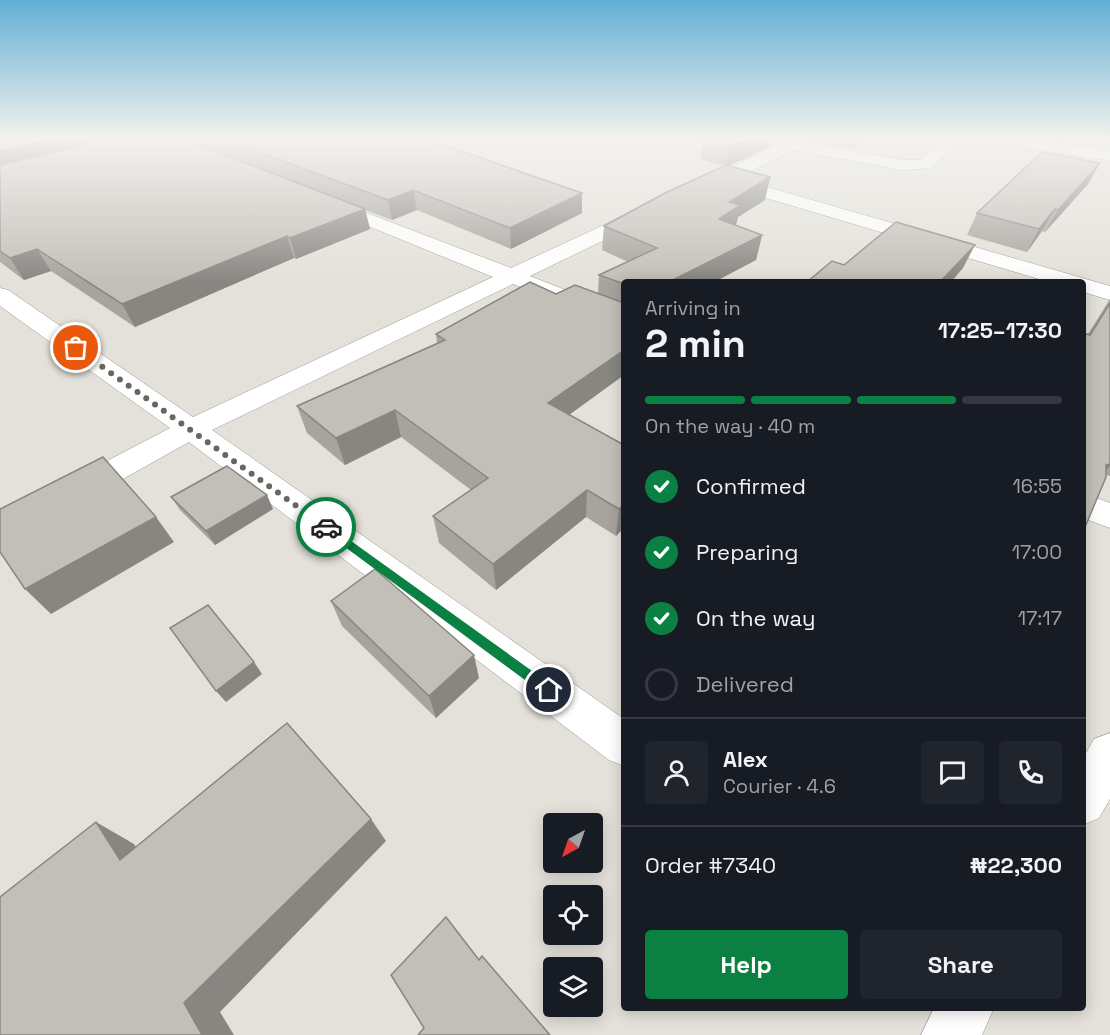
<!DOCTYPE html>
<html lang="en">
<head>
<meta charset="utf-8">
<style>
	:root { --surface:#171b24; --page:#20242c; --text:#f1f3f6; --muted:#9ea1a6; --line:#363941; --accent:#0b8043 }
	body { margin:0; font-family:"Space Grotesk",sans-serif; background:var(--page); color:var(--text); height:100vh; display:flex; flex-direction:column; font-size:22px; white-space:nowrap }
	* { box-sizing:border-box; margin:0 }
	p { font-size:20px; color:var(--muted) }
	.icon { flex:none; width:33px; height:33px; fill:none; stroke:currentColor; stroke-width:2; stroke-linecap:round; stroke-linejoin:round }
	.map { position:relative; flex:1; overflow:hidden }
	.side { position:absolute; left:621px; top:279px; width:465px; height:732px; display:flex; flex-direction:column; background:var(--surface); border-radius:6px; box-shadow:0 3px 15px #0003 }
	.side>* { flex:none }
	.needle { width:39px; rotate:220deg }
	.controls { position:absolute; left:543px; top:813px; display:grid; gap:12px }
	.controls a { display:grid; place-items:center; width:60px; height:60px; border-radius:6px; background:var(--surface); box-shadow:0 3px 15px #0003; font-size:30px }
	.pin { position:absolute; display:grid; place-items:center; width:51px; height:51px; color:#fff; margin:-26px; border:3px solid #fff; border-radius:50%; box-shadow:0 2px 6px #0007 }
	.courier { position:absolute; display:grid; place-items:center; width:60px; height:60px; margin:-30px; border:4px solid #0b8043; border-radius:50%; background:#fff; color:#222; box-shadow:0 2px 8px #0007 }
	.overview em { font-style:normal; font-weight:700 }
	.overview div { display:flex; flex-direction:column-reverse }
	.overview { display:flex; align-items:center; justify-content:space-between; height:102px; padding:0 24px }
	h1 { font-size:39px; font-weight:700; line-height:45px }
	.bar { display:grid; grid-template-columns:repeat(4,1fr); gap:9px 6px; align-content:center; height:72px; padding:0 24px }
	.bar i { height:8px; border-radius:4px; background:var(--line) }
	.bar .on { background:var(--accent) }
	.bar p { grid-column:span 4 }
	.line { display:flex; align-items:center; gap:15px; padding:0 24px; border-top:2px solid var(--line) }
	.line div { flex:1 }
	.round { display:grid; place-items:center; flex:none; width:63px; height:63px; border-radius:6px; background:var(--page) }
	ol { padding:0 24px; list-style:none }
	li { display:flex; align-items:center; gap:18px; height:66px }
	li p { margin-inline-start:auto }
	li .icon { padding:6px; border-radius:50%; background:var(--accent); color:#fff; stroke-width:4 }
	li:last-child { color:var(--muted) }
	li i { width:33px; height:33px; border:3px solid var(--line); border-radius:50% }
	.cta { display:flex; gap:12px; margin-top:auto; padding:12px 24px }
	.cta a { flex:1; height:69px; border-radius:6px; background:var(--accent); color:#fff; font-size:24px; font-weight:700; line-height:69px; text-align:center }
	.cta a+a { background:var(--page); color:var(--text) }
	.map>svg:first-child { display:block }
</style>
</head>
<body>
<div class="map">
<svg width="1110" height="1035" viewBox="0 0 1110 1035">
	<rect width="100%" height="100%" fill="#e4e1da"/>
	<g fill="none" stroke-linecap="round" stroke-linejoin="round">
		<defs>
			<path id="street" d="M767,138H779L902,160H920L946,138H962L930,168L902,170L794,150L736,178L1110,286V300L1083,292V282H1049L722,185L707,192H695L692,188L695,184L776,146L767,144L764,141Z
				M991,138H1025L1110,151V161L999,143Z
				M325,197L511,268L636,210H650L652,214L650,218L530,276L624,313V328L513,284L212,430L624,719V766L609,760L189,442L12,541L0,545V517L170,428L0,306V288L8,290L193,417L493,277L319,206L316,202L319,198Z
				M1083,493L1110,503V528L1083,518Z
				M1110,733V799L1099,818L1083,825V758L1094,739Z
				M934,1008H994L982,1035H921Z"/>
		</defs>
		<!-- street casing -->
		<use href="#street" stroke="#9a9790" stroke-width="1"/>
		<!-- street -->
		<use href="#street" fill="#fff" fill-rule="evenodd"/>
	</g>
	<!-- wall -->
	<path fill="#a7a49e" d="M0,138H417L582,193V213L511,249L417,210L392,220L365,210L370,229L296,259L294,258L135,327L51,271L24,280L0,262Z
		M790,138H868L850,148Z
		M703,139L769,147L728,166L770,177L765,200L738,217L736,225L762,235L756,260L714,282H624V375L569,415L624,445V528L616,536L586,517L496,590L439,543L433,516L471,490L401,437L345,465L307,433L297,406L437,343L436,334L556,294L598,293L599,275L628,262L602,250L604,226L724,166L700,159Z
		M1100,163L1088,184L1045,232L1042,231L1027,252L967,235L977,213Z
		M1110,299V476L1106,475L1088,334Z
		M171,497L273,509L215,545L180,510Z
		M331,601L479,678L436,718L342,626Z"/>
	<!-- shaded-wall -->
	<path fill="#888681" d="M56,138H139L0,173V151Z
		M749,138H771L769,147L726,167L730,146Z
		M853,138H868L850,148Z
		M1100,163L1088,184L1045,232L1058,210Z
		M770,177L765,200L738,217L735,228L719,219L729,202Z
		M413,190L417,210L392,220L388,200Z
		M582,193V213L511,249L510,228Z
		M365,209L370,229L296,259L290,238Z
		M1055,209L1042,231L1027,252L1039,229Z
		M762,235L756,260L714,282H669Z
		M287,236L294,258L135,327L122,304Z
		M975,245L963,268L951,282H940Z
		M37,249L51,271L24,280L10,258Z
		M624,350V375L548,430V403Z
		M395,410L401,437L345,465L336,438Z
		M1110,464V466L1087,492L1106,465Z
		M587,490L586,517L496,590L493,564Z
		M267,495L273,509L215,545L206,531Z
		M624,504V528L616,536L619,509Z
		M156,517L174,542L51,614L25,589Z
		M474,655L479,678L436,718L429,696Z
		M254,662L262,674L226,702L216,691Z
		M371,819L386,841L220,1012L234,1035H202L184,1003Z
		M96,822L134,844L157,879L120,860Z"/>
	<!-- building -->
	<path fill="#c2bfb8" stroke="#888681" stroke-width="1.5" d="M0,138H56L0,151Z
		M112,138H181L365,209L290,238L287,236L122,304L37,249L10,258L0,251V165Z
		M221,138H417L455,149L582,193L510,228L413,190L388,200Z
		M705,138H749L730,146L703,139Z
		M1042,152L1100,163L1058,210L1055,209L1039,229L977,213Z
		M726,165L770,177L729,202L740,205L719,219L762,235L669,282H624V284L599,275L657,248L604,226L665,193Z
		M896,222L975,245L940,282H807L832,261L844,265Z
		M530,282L556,294L575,285L624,303V350L548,403L624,445V504L619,509L587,490L493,564L433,516L488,478L395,410L336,438L297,406L445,340L436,334Z
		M1110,303V464L1106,465V477L1083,532V333L1090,335Z
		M103,457L156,517L25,589L0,552V509Z
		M227,466L267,495L206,531L171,497Z
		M375,569L474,655L429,696L331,601Z
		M208,605L254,662L216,691L170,628Z
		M287,723L371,819L184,1003L202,1035H0V897L96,822L120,860Z
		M446,917L479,960L482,956L550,1035H418L424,1028L391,975Z"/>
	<!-- sky -->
	<linearGradient id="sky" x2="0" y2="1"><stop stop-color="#62afd5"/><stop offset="0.49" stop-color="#f3f2ee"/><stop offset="1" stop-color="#f3f2ee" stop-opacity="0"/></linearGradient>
	<rect width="1110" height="283" fill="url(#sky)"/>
	<!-- route -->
	<path fill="#0b8043" d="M326,523L553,686V694H544L322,530L321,527Z"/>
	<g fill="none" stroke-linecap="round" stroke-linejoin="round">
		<!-- done -->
		<path stroke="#676661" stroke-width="6" stroke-dasharray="0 10.8" d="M76,348L326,527"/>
	</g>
</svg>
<div class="controls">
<a><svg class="needle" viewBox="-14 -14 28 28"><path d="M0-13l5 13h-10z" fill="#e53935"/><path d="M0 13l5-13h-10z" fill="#9ea1a6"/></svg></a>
<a><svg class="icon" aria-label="locate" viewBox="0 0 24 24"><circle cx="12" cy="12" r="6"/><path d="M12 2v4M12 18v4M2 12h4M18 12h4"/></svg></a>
<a><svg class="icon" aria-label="layers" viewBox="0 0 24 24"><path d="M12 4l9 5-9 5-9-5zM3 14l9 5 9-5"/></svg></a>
</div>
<div class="pin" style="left:76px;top:348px;background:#ea580c"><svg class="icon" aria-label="bag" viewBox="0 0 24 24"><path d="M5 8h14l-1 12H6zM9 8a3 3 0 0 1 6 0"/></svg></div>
<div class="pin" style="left:549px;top:690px;background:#1f2937"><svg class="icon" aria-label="home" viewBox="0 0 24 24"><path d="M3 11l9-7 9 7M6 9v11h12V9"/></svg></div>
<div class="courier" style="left:326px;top:527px"><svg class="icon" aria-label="car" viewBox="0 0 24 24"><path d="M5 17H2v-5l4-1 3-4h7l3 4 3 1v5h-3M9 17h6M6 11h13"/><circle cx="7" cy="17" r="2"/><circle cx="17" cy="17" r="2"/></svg></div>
<section class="side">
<div class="overview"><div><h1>2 min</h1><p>Arriving in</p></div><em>17:25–17:30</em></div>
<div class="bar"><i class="on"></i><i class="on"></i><i class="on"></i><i></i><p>On the way · 40 m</p></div>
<ol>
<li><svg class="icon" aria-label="check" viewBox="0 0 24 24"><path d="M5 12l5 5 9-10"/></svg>Confirmed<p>16:55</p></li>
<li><svg class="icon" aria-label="check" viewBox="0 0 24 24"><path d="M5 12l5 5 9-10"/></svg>Preparing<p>17:00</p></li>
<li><svg class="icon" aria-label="check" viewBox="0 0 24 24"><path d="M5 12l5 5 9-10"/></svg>On the way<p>17:17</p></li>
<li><i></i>Delivered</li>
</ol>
<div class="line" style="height:108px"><a class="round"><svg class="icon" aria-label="person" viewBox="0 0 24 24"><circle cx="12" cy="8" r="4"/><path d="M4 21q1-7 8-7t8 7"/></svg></a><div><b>Alex</b><p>Courier · 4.6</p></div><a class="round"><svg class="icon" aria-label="chat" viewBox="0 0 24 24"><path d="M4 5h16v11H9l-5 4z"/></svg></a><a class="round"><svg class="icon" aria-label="phone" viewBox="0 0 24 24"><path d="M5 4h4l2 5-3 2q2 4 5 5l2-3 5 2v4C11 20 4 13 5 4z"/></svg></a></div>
<div class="line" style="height:78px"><div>Order #7340</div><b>₦22,300</b></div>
<div class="cta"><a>Help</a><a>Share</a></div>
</section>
</div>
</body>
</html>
